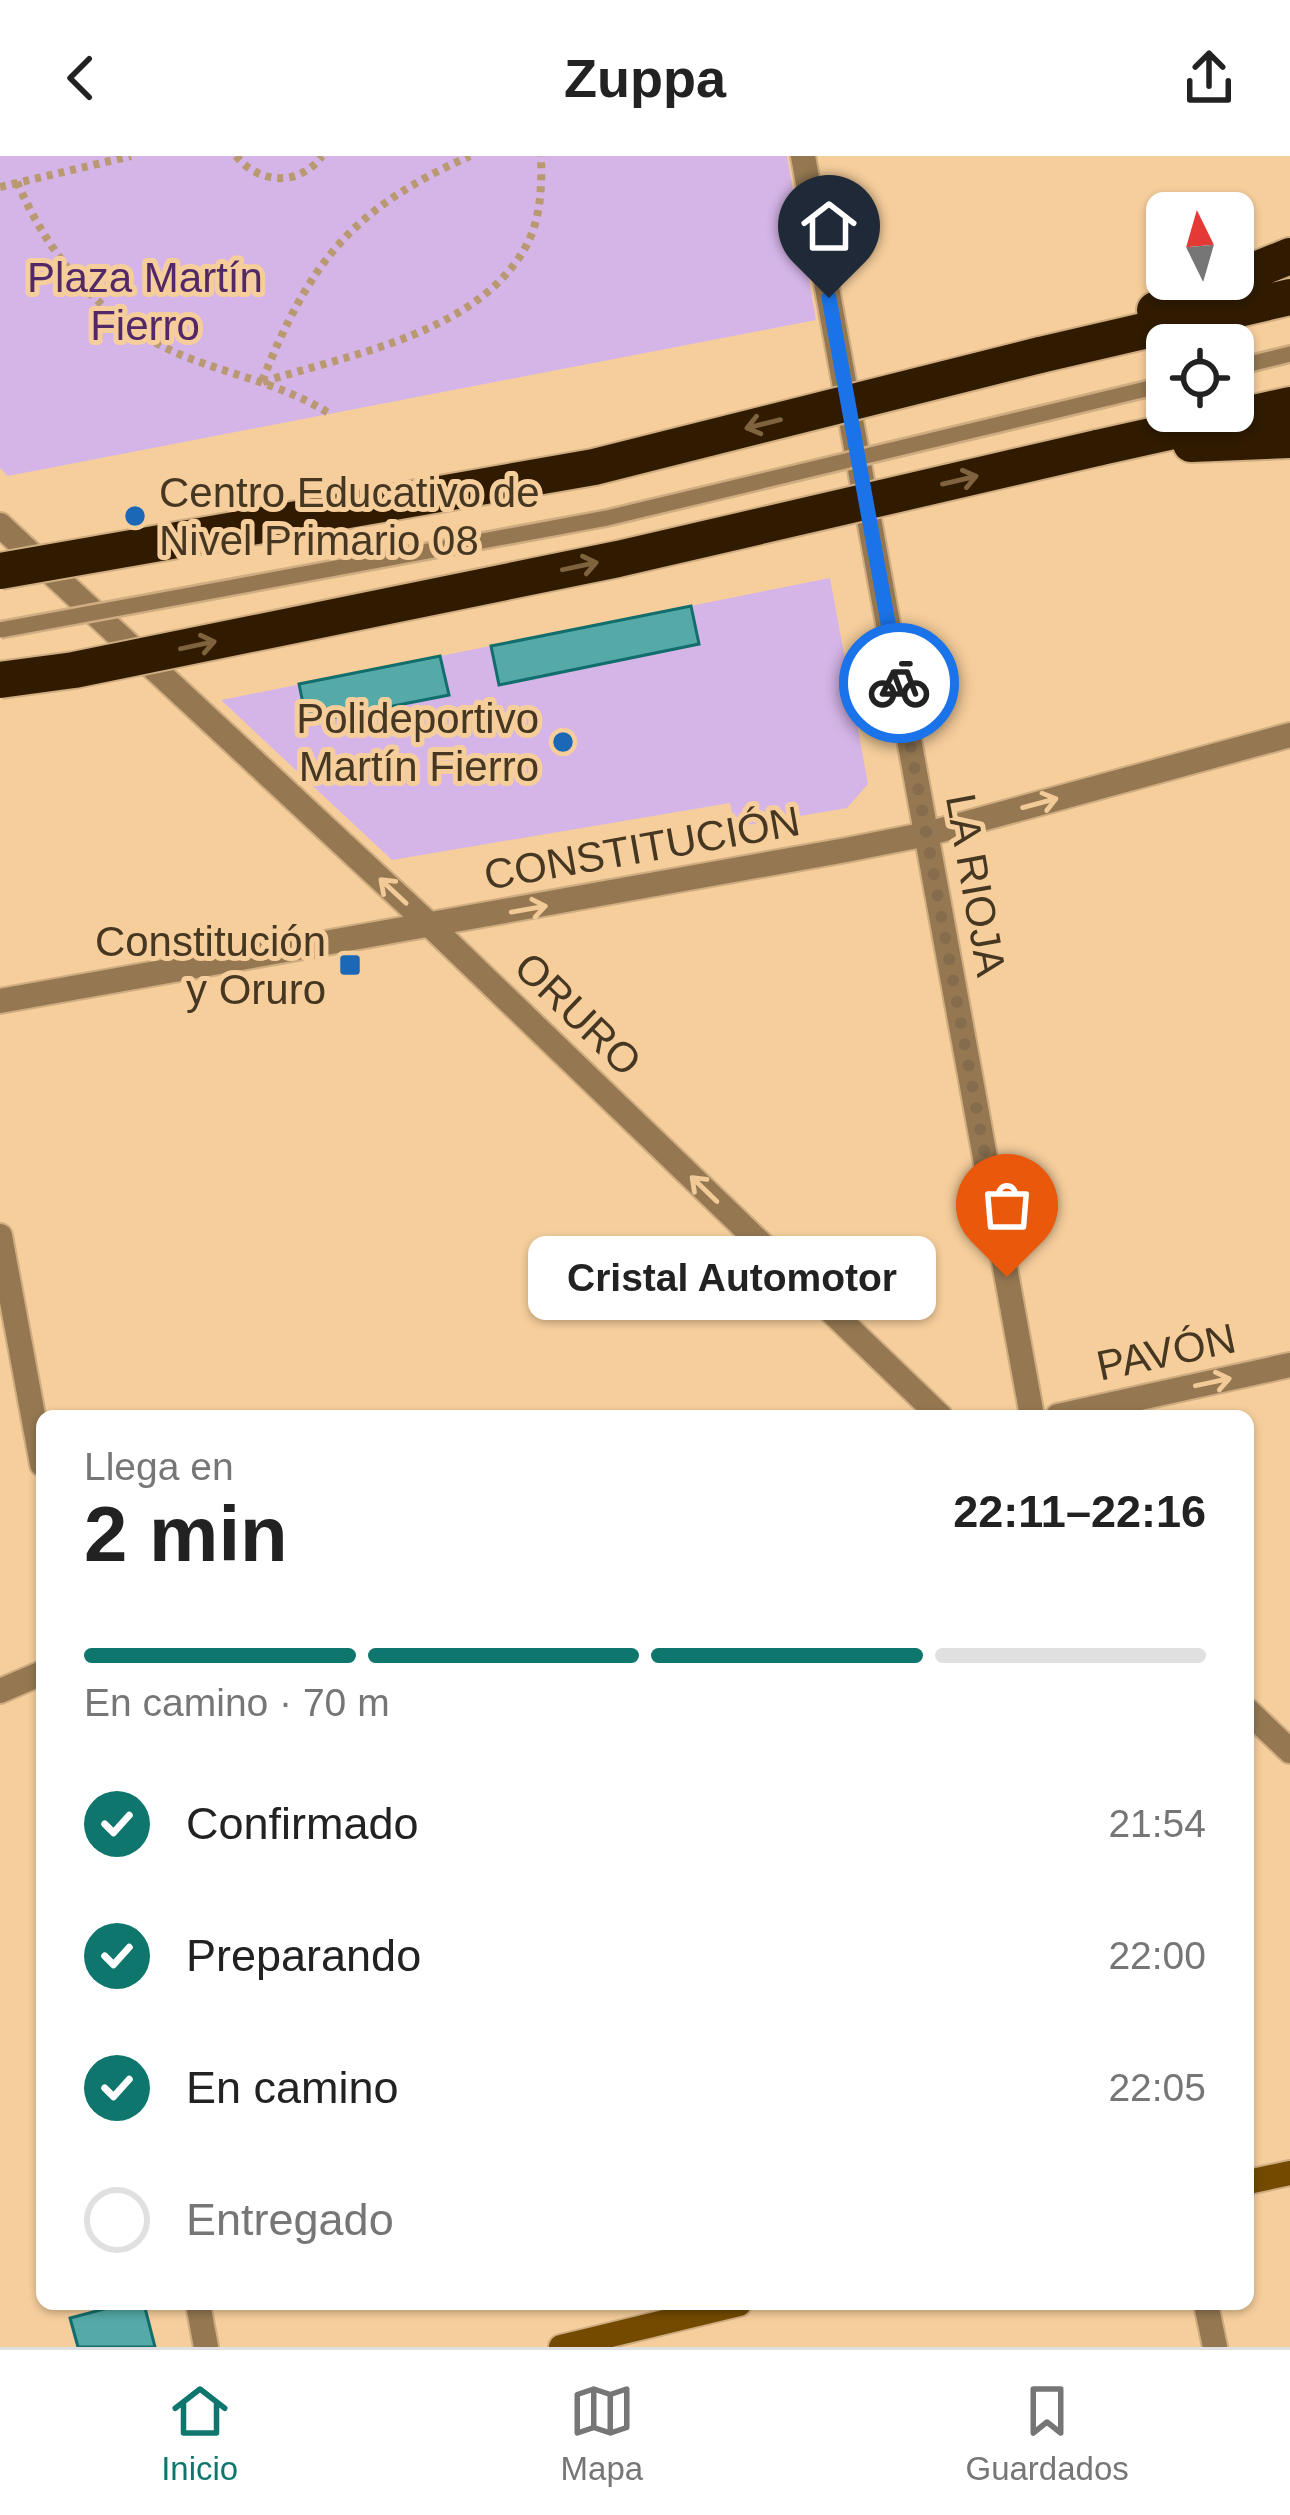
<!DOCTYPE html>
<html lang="es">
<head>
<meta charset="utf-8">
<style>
	:root { --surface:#fff; --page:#f2f2f2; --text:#222; --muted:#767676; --line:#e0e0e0; --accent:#0f766e }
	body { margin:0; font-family:Arial,sans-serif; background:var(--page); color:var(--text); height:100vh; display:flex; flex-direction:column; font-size:45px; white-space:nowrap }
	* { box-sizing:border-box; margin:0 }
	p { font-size:39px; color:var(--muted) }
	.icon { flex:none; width:66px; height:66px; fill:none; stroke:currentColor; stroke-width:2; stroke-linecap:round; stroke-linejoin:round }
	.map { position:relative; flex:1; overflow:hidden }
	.sheet { position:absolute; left:36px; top:1254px; width:1218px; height:900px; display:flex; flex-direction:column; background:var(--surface); border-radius:18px; box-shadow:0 3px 9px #0004 }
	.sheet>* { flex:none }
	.needle { width:78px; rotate:355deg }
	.tools { position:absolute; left:1146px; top:36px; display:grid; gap:24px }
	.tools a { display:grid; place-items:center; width:108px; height:108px; border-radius:18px; background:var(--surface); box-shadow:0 3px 9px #0004; font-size:60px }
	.pin { position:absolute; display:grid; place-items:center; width:102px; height:102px; color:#fff; margin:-123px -51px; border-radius:50% 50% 50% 0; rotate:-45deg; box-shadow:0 0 12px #0007 }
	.pin .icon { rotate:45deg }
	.courier { position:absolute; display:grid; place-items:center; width:120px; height:120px; margin:-60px; border:9px solid #1a73e8; border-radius:50%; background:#fff; color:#222; box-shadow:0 3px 15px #0007 }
	.bubble { position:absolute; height:84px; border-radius:18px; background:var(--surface); box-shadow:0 3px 9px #0004; font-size:39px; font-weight:600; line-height:84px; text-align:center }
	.summary em { font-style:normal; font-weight:600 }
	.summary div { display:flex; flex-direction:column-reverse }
	.summary { display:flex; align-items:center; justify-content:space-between; height:204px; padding:0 48px }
	h1 { font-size:78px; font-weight:600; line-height:90px }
	.bar { display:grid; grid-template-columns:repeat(4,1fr); gap:18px 12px; align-content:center; height:144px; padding:0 48px }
	.bar i { height:15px; border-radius:9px; background:var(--line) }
	.bar .selected { background:var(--accent) }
	.bar p { grid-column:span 4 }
	ol { padding:0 48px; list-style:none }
	li { display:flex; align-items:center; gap:36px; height:132px }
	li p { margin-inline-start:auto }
	li .icon { padding:12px; border-radius:50%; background:var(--accent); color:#fff; stroke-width:4 }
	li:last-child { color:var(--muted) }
	li i { width:66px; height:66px; border:6px solid var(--line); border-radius:50% }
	header { display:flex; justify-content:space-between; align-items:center; height:156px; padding:0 48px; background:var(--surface); font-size:54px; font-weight:600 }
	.dock { display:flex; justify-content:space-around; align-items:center; height:168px; border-top:3px solid var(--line); background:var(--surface); font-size:33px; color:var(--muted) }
	.dock a { display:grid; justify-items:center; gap:6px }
	.dock .selected { color:var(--accent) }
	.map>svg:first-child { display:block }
</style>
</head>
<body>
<header><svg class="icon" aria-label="back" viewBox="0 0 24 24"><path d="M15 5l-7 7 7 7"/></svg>Zuppa<svg class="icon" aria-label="share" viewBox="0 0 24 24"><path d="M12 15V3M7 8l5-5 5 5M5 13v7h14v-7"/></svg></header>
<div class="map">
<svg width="1290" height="2191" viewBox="0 0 1290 2191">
	<rect width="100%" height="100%" fill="#f6ce9c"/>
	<!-- green -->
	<path fill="#d5b5e7" d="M0,0H787L816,164L8,320L0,312Z
		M830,422L868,628L847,652L735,671L730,647L392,704L221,544Z"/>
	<!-- building -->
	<path fill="#55a9a7" stroke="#126e6c" stroke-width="3" d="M691,450L699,488L499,529L491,490Z
		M440,500L449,539L307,567L299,528Z
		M123,2148H144L155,2191H78L70,2162Z"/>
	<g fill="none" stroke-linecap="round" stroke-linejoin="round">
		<defs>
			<path id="service" d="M1233,212L1290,198"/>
			<path id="minor" d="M803,0L1032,1260
				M0,369L432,771L940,1260
				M0,845L846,694L927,678L1290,579
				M0,1080L42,1308
				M1248,1555L1290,1595
				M198,2148L206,2191
				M1206,2148L1215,2191"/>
			<path id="tertiary" d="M1058,1260L1290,1209
				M0,1535L42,1517"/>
			<path id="secondary" d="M1248,2026L1290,2017
				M561,2191L739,2148"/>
			<path id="motorway" d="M1233,123L1290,100
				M1155,154L1232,123
				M1040,199L1290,141
				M1191,288L1290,284
				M1097,292L1290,249"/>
		</defs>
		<!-- service casing -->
		<use href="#service" stroke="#cfad81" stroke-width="20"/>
		<!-- minor casing -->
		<use href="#minor" stroke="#cfad81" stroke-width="28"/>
		<!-- tertiary casing -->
		<use href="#tertiary" stroke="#cfad81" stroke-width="28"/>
		<!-- secondary casing -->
		<use href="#secondary" stroke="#cfad81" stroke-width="28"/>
		<!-- motorway casing -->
		<use href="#motorway" stroke="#cfad81" stroke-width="40"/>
		<!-- path -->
		<path stroke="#b89971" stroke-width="8" stroke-dasharray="6 6" stroke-linecap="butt" d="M236,0C259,28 299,31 322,0
			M17,26C52,107 109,173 194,204C240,221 288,231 330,258
			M0,31L131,0
			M262,225C310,106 351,53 470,0
			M263,226C350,198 476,178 525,92C541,64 542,31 541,0"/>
		<!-- service -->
		<use href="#service" stroke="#957852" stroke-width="15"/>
		<!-- minor -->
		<use href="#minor" stroke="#957852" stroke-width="24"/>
		<!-- tertiary -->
		<use href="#tertiary" stroke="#957852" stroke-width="24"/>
		<!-- secondary -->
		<use href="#secondary" stroke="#734a00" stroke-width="24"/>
		<!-- motorway -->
		<use href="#motorway" stroke="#301b00" stroke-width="36"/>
		<defs>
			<path id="service-bridge" d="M0,474L607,362L1167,228"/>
			<path id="motorway-bridge" d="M0,415L594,311L1040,199
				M0,524L74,514L618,403L1097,292"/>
		</defs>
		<!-- service-bridge casing -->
		<use href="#service-bridge" stroke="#cfad81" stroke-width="20" stroke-linecap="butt"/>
		<!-- motorway-bridge casing -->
		<use href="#motorway-bridge" stroke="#cfad81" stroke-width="40" stroke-linecap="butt"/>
		<!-- service-bridge -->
		<use href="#service-bridge" stroke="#957852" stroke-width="15"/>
		<!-- motorway-bridge -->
		<use href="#motorway-bridge" stroke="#301b00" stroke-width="36"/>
	</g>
	<!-- one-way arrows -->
	<defs><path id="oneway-shaft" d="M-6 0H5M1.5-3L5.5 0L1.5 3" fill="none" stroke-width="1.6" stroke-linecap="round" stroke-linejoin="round" transform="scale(3)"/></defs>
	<g stroke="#7f633e">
		<use href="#oneway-shaft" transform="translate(763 268) rotate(166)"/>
		<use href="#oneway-shaft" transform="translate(960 324) rotate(-13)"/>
		<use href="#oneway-shaft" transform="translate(580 410) rotate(-12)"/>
		<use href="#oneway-shaft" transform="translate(198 489) rotate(-12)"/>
	</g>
	<g stroke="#f1ca98">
		<use href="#oneway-shaft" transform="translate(1040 647) rotate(-15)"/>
		<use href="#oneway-shaft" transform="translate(393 735) rotate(-137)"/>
		<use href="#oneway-shaft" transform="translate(529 753) rotate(-10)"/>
		<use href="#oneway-shaft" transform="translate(704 1033) rotate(-136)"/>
		<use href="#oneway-shaft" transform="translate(1213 1226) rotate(-12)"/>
	</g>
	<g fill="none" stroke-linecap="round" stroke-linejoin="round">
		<!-- done -->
		<path stroke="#846c4d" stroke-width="12" stroke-dasharray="0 21.6" d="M899,527L1007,1121"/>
		<!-- route -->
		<path stroke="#1a73e8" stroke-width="15" d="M829,142L899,527"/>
	</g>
	<!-- markers -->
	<g fill="#1b68b7" stroke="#f6ce9c" stroke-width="4.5">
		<circle cx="135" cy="360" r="12"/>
		<circle cx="563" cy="586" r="12"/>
		<rect x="338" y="797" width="24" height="24" rx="6"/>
	</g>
	<g text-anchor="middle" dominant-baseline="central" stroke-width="10" stroke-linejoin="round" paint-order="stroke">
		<!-- park labels -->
		<g font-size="42" fill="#522867" stroke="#f6ce9c">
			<text x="145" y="121">Plaza Martín<tspan x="145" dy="48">Fierro</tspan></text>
		</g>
		<!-- poi labels -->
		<g font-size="42" fill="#463722" stroke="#f6ce9c" text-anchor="end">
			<text x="159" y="336" text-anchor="start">Centro Educativo de<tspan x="159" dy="48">Nivel Primario 08</tspan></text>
			<text x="539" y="562">Polideportivo<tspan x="539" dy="48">Martín Fierro</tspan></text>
			<text x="326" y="785">Constitución<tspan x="326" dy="48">y Oruro</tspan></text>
		</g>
		<!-- street labels -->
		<g font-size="42" fill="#463722" stroke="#f6ce9c">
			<text transform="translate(642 692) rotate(-10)">CONSTITUCIÓN</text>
			<text transform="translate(976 729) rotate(80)">LA RIOJA</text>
			<text transform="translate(578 858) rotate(44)">ORURO</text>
			<text transform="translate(1166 1196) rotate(-12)">PAVÓN</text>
		</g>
	</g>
</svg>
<div class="tools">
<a><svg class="needle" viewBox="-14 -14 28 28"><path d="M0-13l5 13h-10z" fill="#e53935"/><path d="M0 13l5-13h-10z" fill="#767676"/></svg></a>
<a><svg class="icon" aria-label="locate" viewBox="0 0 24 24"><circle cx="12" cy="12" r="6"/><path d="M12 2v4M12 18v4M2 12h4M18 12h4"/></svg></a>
</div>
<div class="pin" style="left:1007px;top:1121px;background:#ea580c"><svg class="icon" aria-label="bag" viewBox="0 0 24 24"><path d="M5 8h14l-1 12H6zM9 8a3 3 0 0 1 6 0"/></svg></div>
<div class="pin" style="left:829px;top:142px;background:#1f2937"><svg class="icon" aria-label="home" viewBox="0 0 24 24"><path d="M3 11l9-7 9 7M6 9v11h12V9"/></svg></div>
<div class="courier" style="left:899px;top:527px"><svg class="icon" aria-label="bike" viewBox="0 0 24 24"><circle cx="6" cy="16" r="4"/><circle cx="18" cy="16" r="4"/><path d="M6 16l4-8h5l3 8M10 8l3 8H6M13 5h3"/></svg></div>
<div class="bubble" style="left:528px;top:1080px;width:408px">Cristal Automotor</div>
<section class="sheet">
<div class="summary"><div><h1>2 min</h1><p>Llega en</p></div><em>22:11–22:16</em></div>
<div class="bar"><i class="selected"></i><i class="selected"></i><i class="selected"></i><i></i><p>En camino · 70 m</p></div>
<ol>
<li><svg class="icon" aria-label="check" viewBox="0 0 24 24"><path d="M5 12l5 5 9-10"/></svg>Confirmado<p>21:54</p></li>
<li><svg class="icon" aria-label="check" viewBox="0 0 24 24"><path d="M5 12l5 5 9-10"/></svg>Preparando<p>22:00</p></li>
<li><svg class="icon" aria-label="check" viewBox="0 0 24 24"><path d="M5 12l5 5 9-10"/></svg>En camino<p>22:05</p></li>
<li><i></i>Entregado</li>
</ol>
</section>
</div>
<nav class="dock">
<a class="selected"><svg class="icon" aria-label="home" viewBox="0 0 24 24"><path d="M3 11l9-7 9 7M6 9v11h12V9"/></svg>Inicio</a>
<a><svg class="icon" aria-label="map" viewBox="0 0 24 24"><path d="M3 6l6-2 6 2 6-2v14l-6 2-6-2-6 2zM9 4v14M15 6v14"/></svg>Mapa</a>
<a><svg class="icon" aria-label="saved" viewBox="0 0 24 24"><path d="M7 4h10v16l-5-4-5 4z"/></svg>Guardados</a>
</nav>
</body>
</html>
